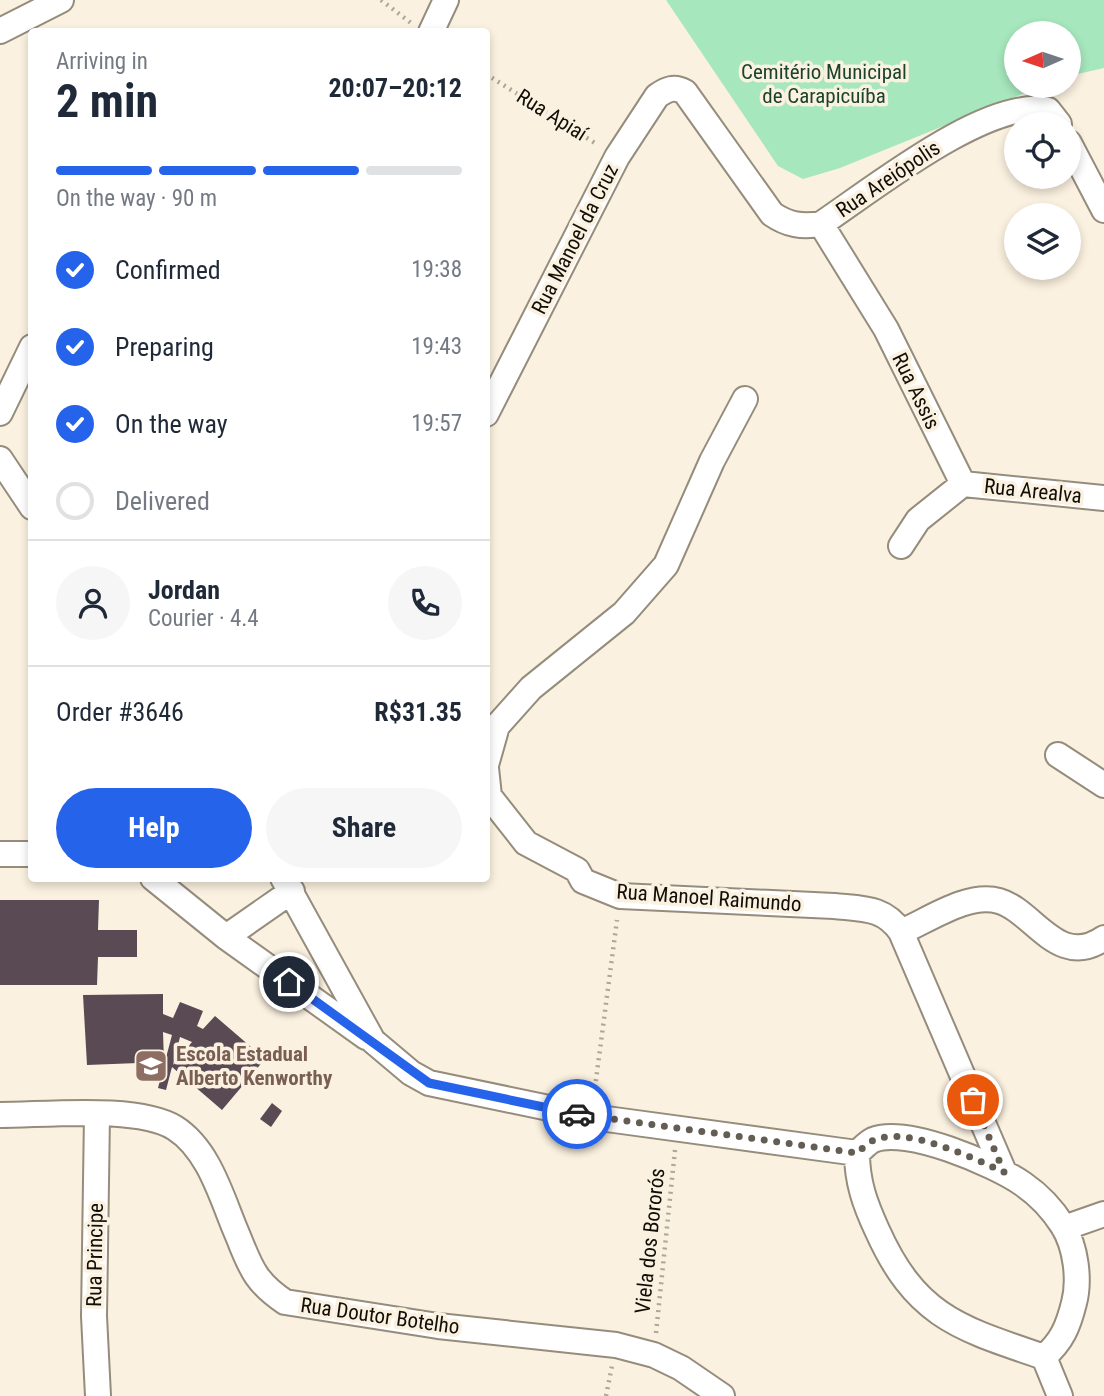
<!DOCTYPE html>
<html lang="en">
<head>
<meta charset="utf-8">
<style>
	:root { --surface:#fff; --page:#f6f6f7; --text:#1f2937; --muted:#747a83; --line:#e0e1e3; --accent:#2563eb }
	body { margin:0; font-family:"Roboto Condensed",sans-serif; background:var(--page); color:var(--text); height:100vh; display:flex; flex-direction:column; font-size:26px; white-space:nowrap }
	* { box-sizing:border-box; margin:0 }
	p { font-size:23px; color:var(--muted) }
	.icon { flex:none; width:38px; height:38px; fill:none; stroke:currentColor; stroke-width:2; stroke-linecap:round; stroke-linejoin:round }
	.map { position:relative; flex:1; overflow:hidden }
	.panel { position:absolute; left:28px; top:28px; width:462px; height:854px; display:flex; flex-direction:column; background:var(--surface); border-radius:7px; box-shadow:0 4px 10px #0003 }
	.panel>* { flex:none }
	.needle { width:46px; rotate:267deg }
	.tools { position:absolute; left:1004px; top:21px; display:grid; gap:14px }
	.tools a { display:grid; place-items:center; width:77px; height:77px; border-radius:50%; background:var(--surface); box-shadow:0 4px 10px #0003; font-size:35px }
	.pin { position:absolute; display:grid; place-items:center; width:60px; height:60px; color:#fff; margin:-30px; border:4px solid #fff; border-radius:50%; box-shadow:0 2px 7px #0007 }
	.courier { position:absolute; display:grid; place-items:center; width:70px; height:70px; margin:-35px; border:5px solid #2563eb; border-radius:50%; background:#fff; color:#222; box-shadow:0 2px 9px #0007 }
	.summary em { font-style:normal; font-weight:700 }
	.summary div { display:flex; flex-direction:column-reverse }
	.summary { display:flex; align-items:center; justify-content:space-between; height:119px; padding:0 28px }
	h1 { font-size:46px; font-weight:700; line-height:52px }
	.bar { display:grid; grid-template-columns:repeat(4,1fr); gap:10px 7px; align-content:center; height:84px; padding:0 28px }
	.bar i { height:9px; border-radius:5px; background:var(--line) }
	.bar .selected { background:var(--accent) }
	.bar p { grid-column:span 4 }
	.line { display:flex; align-items:center; gap:18px; padding:0 28px; border-top:2px solid var(--line) }
	.line div { flex:1 }
	.round { display:grid; place-items:center; flex:none; width:74px; height:74px; border-radius:37px; background:var(--page) }
	ol { padding:0 28px; list-style:none }
	li { display:flex; align-items:center; gap:21px; height:77px }
	li p { margin-inline-start:auto }
	li .icon { padding:7px; border-radius:50%; background:var(--accent); color:#fff; stroke-width:4 }
	li:last-child { color:var(--muted) }
	li i { width:38px; height:38px; border:4px solid var(--line); border-radius:50% }
	.action { display:flex; gap:14px; margin-top:auto; padding:14px 28px }
	.action a { flex:1; height:80px; border-radius:42px; background:var(--accent); color:#fff; font-size:28px; font-weight:700; line-height:80px; text-align:center }
	.action a+a { background:var(--page); color:var(--text) }
	.map>svg:first-child { display:block }
</style>
</head>
<body>
<div class="map">
<svg width="1104" height="1396" viewBox="0 0 1104 1396">
	<rect width="100%" height="100%" fill="#fbf1e0"/>
	<!-- green -->
	<path fill="#a6e7bd" d="M666,0H1104V68L1069,76V33H1017V86H1042L840,168L803,179L778,166Z"/>
	<!-- building -->
	<path fill="#594a53" fill-rule="evenodd" d="M0,900H99L98,930H137V957H98L97,985H0Z
		M163,994V1014L173,1018L180,1002L203,1011L197,1026L203,1029L215,1016L265,1059L222,1110L172,1067L166,1090L158,1088L172,1035L163,1032L164,1062L87,1065L83,995ZM180,1037L192,1042L173,1065Z
		M272,1103L282,1111L271,1127L260,1119Z"/>
	<g fill="none" stroke-linecap="round" stroke-linejoin="round">
		<defs>
			<path id="minor" d="M0,31L61,0
				M431,32L446,0
				M1069,143L1104,210
				M821,224L886,329L963,484
				M0,413L32,347
				M486,414L617,157L657,96C667,89 674,86 685,92L772,214C788,225 802,227 821,224C872,190 988,97 1048,110L1059,124
				M0,459L32,507
				M963,484L1104,498
				M901,546L918,520L963,484
				M1058,755L1104,785
				M486,765L497,726L531,688L624,613L666,565L712,461L745,399
				M486,768L489,796L526,843L577,870L583,881L620,896L834,906C863,909 884,907 901,932L1004,1172
				M0,854H32
				M153,878L226,937L366,1037
				M283,878L373,1041L411,1073L429,1083L592,1117L857,1153C862,1149 867,1143 873,1140C906,1126 994,1164 1023,1184C1039,1195 1053,1210 1063,1226C1076,1247 1080,1280 1074,1303C1068,1327 1062,1341 1044,1357
				M901,932C929,920 968,892 999,901C1034,911 1058,970 1104,938
				M226,937L292,891
				M0,1115C45,1115 138,1105 175,1128C208,1149 221,1195 235,1229C250,1264 252,1280 285,1302L438,1326L616,1345L654,1355L681,1368L722,1396
				M97,1115L94,1316L98,1396
				M857,1153C857,1182 865,1204 877,1230C916,1317 959,1328 1044,1357L1060,1396
				M1064,1228L1104,1214"/>
		</defs>
		<!-- minor casing -->
		<use href="#minor" stroke="#958c7c" stroke-width="28"/>
		<!-- path -->
		<path stroke="#aea699" stroke-width="4.5" stroke-dasharray="2 5" stroke-linecap="butt" d="M381,0L411,23
			M486,74L598,145
			M594,1095L617,920
			M656,1333L675,1150
			M606,1396L612,1366"/>
		<!-- minor -->
		<use href="#minor" stroke="#fff" stroke-width="24"/>
	</g>
	<g fill="none" stroke-linecap="round" stroke-linejoin="round">
		<!-- done -->
		<path stroke="#635d54" stroke-width="7" stroke-dasharray="0 12.6" d="M577,1114L857,1153C862,1149 868,1142 874,1140C908,1126 972,1158 1004,1172L973,1100"/>
		<!-- route -->
		<path stroke="#2563eb" stroke-width="9" d="M289,982L429,1083L577,1114"/>
	</g>
	<!-- icons -->
	<defs>
		<symbol id="school-square" viewBox="-11 -11 22 22"><rect x="-9" y="-9" width="18" height="18" rx="4" fill="#8d6e63" stroke="#fbf1e0"/><path d="M0-5L7-2L0 1L-7-2ZM-4 1L0 2.5L4 1V4Q0 6-4 4Z" fill="#fff"/></symbol>
	</defs>
	<g fill-rule="evenodd">
		<use href="#school-square" x="132" y="1047" width="38" height="38"/>
	</g>
	<g text-anchor="middle" dominant-baseline="central" stroke-width="7" stroke-linejoin="round" paint-order="stroke">
		<!-- park labels -->
		<g font-size="21" fill="#1a432c" stroke="#fbf1e0">
			<text x="824" y="72">Cemitério Municipal<tspan x="824" dy="24">de Carapicuíba</tspan></text>
		</g>
		<!-- street labels -->
		<g font-size="21" fill="#110e08" stroke="#fbf1e0">
			<text transform="translate(552 115) rotate(32)">Rua Apiaí</text>
			<text transform="translate(888 179) rotate(-34)">Rua Areiópolis</text>
			<text transform="translate(575 239) rotate(-63)">Rua Manoel da Cruz</text>
			<text transform="translate(916 391) rotate(64)">Rua Assis</text>
			<text transform="translate(1033 491) rotate(6)">Rua Arealva</text>
			<text transform="translate(709 898) rotate(4)">Rua Manoel Raimundo</text>
			<text transform="translate(650 1241) rotate(-84)">Viela dos Bororós</text>
			<text transform="translate(95 1255) rotate(-89)">Rua Principe</text>
			<text transform="translate(380 1316) rotate(8)">Rua Doutor Botelho</text>
		</g>
		<!-- education labels -->
		<g font-size="21" font-weight="bold" fill="#785e54" stroke="#fbf1e0" text-anchor="start">
			<text x="176" y="1054">Escola Estadual<tspan x="176" dy="24">Alberto Kenworthy</tspan></text>
		</g>
	</g>
</svg>
<div class="tools">
<a><svg class="needle" viewBox="-14 -14 28 28"><path d="M0-13l5 13h-10z" fill="#e53935"/><path d="M0 13l5-13h-10z" fill="#747a83"/></svg></a>
<a><svg class="icon" aria-label="locate" viewBox="0 0 24 24"><circle cx="12" cy="12" r="6"/><path d="M12 2v4M12 18v4M2 12h4M18 12h4"/></svg></a>
<a><svg class="icon" aria-label="layers" viewBox="0 0 24 24"><path d="M12 4l9 5-9 5-9-5zM3 14l9 5 9-5"/></svg></a>
</div>
<div class="pin" style="left:973px;top:1100px;background:#ea580c"><svg class="icon" aria-label="bag" viewBox="0 0 24 24"><path d="M5 8h14l-1 12H6zM9 8a3 3 0 0 1 6 0"/></svg></div>
<div class="pin" style="left:289px;top:982px;background:#1f2937"><svg class="icon" aria-label="home" viewBox="0 0 24 24"><path d="M3 11l9-7 9 7M6 9v11h12V9"/></svg></div>
<div class="courier" style="left:577px;top:1114px"><svg class="icon" aria-label="car" viewBox="0 0 24 24"><path d="M5 17H2v-5l4-1 3-4h7l3 4 3 1v5h-3M9 17h6M6 11h13"/><circle cx="7" cy="17" r="2"/><circle cx="17" cy="17" r="2"/></svg></div>
<section class="panel">
<div class="summary"><div><h1>2 min</h1><p>Arriving in</p></div><em>20:07–20:12</em></div>
<div class="bar"><i class="selected"></i><i class="selected"></i><i class="selected"></i><i></i><p>On the way · 90 m</p></div>
<ol>
<li><svg class="icon" aria-label="check" viewBox="0 0 24 24"><path d="M5 12l5 5 9-10"/></svg>Confirmed<p>19:38</p></li>
<li><svg class="icon" aria-label="check" viewBox="0 0 24 24"><path d="M5 12l5 5 9-10"/></svg>Preparing<p>19:43</p></li>
<li><svg class="icon" aria-label="check" viewBox="0 0 24 24"><path d="M5 12l5 5 9-10"/></svg>On the way<p>19:57</p></li>
<li><i></i>Delivered</li>
</ol>
<div class="line" style="height:126px"><a class="round"><svg class="icon" aria-label="person" viewBox="0 0 24 24"><circle cx="12" cy="8" r="4"/><path d="M4 21q1-7 8-7t8 7"/></svg></a><div><b>Jordan</b><p>Courier · 4.4</p></div><a class="round"><svg class="icon" aria-label="phone" viewBox="0 0 24 24"><path d="M5 4h4l2 5-3 2q2 4 5 5l2-3 5 2v4C11 20 4 13 5 4z"/></svg></a></div>
<div class="line" style="height:91px"><div>Order #3646</div><b>R$31.35</b></div>
<div class="action"><a>Help</a><a>Share</a></div>
</section>
</div>
</body>
</html>
